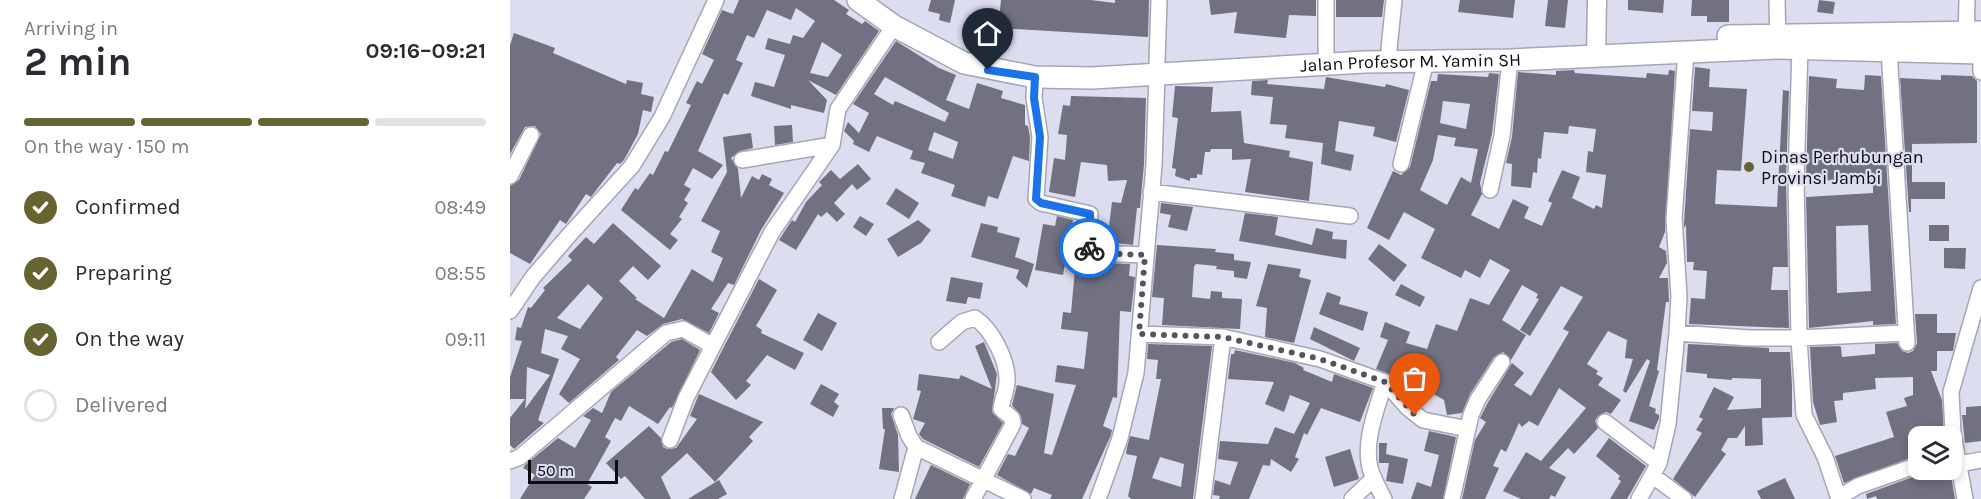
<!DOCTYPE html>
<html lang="en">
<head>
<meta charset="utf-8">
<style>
	:root { --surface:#fff; --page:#f7f7f7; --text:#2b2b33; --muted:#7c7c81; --line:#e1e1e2; --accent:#666430 }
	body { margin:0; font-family:Karla,sans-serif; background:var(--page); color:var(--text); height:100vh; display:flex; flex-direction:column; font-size:22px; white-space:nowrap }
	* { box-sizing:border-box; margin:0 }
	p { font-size:20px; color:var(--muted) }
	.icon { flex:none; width:33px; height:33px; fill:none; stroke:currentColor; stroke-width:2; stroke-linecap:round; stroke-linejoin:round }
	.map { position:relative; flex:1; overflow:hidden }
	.sheet { display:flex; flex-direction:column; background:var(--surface); width:510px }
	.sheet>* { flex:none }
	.fabs { position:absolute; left:1398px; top:426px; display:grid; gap:12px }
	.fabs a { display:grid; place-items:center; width:54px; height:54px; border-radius:12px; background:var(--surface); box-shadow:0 3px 9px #0003; font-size:30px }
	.scale { position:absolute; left:18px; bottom:15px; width:90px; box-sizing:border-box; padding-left:6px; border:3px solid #0b0b11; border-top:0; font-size:16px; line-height:21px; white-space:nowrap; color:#0b0b11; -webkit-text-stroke:4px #ddddf0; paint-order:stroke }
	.pin { position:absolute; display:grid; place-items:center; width:51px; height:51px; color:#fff; margin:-62px -26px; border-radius:50% 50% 50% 0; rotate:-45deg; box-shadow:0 0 6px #0007 }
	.pin .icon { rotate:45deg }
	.courier { position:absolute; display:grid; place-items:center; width:60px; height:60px; margin:-30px; border:4px solid #1a73e8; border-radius:50%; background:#fff; color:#222; box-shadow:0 2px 8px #0007 }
	.head em { font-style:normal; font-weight:700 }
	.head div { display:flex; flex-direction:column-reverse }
	.head { display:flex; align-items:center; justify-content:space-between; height:102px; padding:0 24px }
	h1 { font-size:39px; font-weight:700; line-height:45px }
	.bar { display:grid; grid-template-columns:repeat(4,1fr); gap:9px 6px; align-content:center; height:72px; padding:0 24px }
	.bar i { height:8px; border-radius:4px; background:var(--line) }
	.bar .selected { background:var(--accent) }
	.bar p { grid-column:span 4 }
	ol { padding:0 24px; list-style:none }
	li { display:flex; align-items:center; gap:18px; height:66px }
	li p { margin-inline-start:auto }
	li .icon { padding:6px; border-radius:50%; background:var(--accent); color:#fff; stroke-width:4 }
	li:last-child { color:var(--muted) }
	li i { width:33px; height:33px; border:3px solid var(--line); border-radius:50% }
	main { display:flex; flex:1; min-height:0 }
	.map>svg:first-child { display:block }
</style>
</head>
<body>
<main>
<section class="sheet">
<div class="head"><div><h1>2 min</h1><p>Arriving in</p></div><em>09:16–09:21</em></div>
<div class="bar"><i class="selected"></i><i class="selected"></i><i class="selected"></i><i></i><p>On the way · 150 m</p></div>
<ol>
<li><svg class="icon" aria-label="check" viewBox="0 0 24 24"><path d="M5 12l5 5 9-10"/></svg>Confirmed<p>08:49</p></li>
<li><svg class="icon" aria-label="check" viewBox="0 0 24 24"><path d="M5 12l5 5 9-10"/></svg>Preparing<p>08:55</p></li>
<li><svg class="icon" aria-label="check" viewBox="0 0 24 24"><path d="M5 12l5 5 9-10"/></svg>On the way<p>09:11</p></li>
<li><i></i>Delivered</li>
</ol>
</section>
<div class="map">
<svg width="1471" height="499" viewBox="0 0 1471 499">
	<rect width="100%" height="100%" fill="#ddddf0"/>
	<!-- building -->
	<path fill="#717182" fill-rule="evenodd" d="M229,0H324L339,10L336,14L352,24L355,21L369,31L326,95L298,80L317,100L314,113L281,105V109L241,96L245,82L264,87L275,55L255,49L258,38L280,44L283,35L293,38L305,21L286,8L281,20L257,10L244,38L237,35L226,60L233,63L218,95L214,93L188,151L213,165L202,179L183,168L174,185L181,189L174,200L178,203L169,217L172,219L160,234L168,240L160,250L111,210L125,188L128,190L140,173L143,175L155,151L158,152L181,105L176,103L187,81L192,84L204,60L192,54L212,10L223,14ZM312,42L332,55L318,77L300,73Z
		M421,0H445L440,23L429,20L430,14L418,11Z
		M491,0H581L605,3V0H639L638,37L488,28Z
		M699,0H806V16L779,15L776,38L724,33L727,12L701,15Z
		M826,0H874L872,17H826Z
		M950,0H1005L1003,18L948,12Z
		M1038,0H1058L1055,28L1035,26Z
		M1118,0H1154L1153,13L1118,10Z
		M1182,0H1219V22H1197V16H1181Z
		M1309,0L1325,2L1323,14L1307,12Z
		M4,33L45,48L43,53L116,84L117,80L133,83L131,94L144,97L141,112L133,110L128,134L114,160L110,164L107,163L81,197L76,194L56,224L50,220L20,264L0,253V186L9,180L31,134L25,126L15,127L0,154V45Z
		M386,41L429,68L446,75L436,100L459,109L467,83L493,91L491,98L515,105V125L518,126L520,137L519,161L503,156L488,199L478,196L475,207L441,196L445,185L411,173L415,163L400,159L403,151L367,136L359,152L343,144L344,141L334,131L338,122L349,133L359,113L343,104ZM375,77L439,113L435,122L385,101L383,105L364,94ZM424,132L448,142L443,159L418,150Z
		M1185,67L1200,69L1199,87L1237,89L1231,171L1207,170L1205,204L1267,207L1273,90L1279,91L1276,179L1278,267H1263L1261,290H1278L1279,328L1179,324L1181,298L1195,299L1197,271L1183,270L1184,262H1177L1176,225L1174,228V223L1180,129L1202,131L1203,112L1182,111Z
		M1064,70L1065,73L1136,78L1137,73L1158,75L1159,70L1165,71L1155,232L1149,247L1156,251L1157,263L1149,278H1158L1159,302H1156L1147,370L1149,371L1139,406L1146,409L1145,413L1149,415V418L1144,430L1119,421L1140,361L1137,359L1116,393L1113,391L1123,359L1115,358L1117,340L1098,331L1077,364L1088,371L1086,374L1093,378L1088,385L1111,400L1101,414L1096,412L1088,416L1085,421L1088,428L1064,454L1058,448L1039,468L1056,477L1045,497L1041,495L1039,499H1011L993,491L1016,452L1031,461L1076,408L1049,388L1028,426L1019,421L1012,427L1009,423L996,452L991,449L983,466L989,468L975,499H952L965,440L976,422L970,418L977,404L1002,363L1014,373L1004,385L1021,396L1059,332L1053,329L1073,297L1051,286L1020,336L1010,330L1029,299L1026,298L1028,294L1012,285L992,320L1016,335L1001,360L993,352L984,357L960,394L952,413L937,415L934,400L914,389L910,401L902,398L898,394L899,390L893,388L882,375L866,369L878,340L870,337L875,322L900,332L896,343L917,349L926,324L947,331L960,298L979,305L1000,270L980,259L970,278L955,270L951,278L911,258L925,229L894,212L879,240L857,228L883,171L891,175L900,167L921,81H927L928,74L978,77L979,73L989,74L982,134L970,183L972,194L961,215L989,229L1003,199L1019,207L1014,218L1032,226L1042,203L1038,201L1052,170L1070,177L1062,198L1084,209L1086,205L1092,208L1096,175L1076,172L1078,151L1083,152L1086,129L1059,126L1058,134L1034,132L1031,159L1028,158L1027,173L1023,172L1021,188L1001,186L1002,164L996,163L1002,137L1008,72L1046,75V71ZM933,101L960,104L956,129L930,123ZM928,135L946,138L944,146L968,149L961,183L951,177L937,205L910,190L923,160Z
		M1355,75L1371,76L1386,324L1363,325V321L1299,328L1296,197L1363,193V183L1296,179L1299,76L1327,79L1326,88L1354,90ZM1358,225L1361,291L1327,293L1326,226Z
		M1431,75L1462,76L1467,81V143L1402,144V182H1435V199H1401V212H1399L1390,78L1431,80Z
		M816,77L875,87L876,84L899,90L886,142L863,136L865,127L829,121L825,151L844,155L841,171L811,164L813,143L775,138L777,125L760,124L763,97L741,95L742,81L758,80L757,84L814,89Z
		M665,86L703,87L701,112L731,111L734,143L780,151L779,157L803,162L799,201L735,192L741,159L722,160V149H701L700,152H695L692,175L687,174V178H680V181L665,176L666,169L662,168L668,118L662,117Z
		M561,96L636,98L634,164L630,208H627L623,245L597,242L602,202L611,203L617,180L598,181L597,165L571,162L565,197L539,192L544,158L555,160L557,135L548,134L553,105L560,106Z
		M282,125L283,142L265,145L264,126Z
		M241,133L243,148L230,151L221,158L228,169L231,198L242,176L249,180L252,174L262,179L259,185L274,193L251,230L224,285L218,283L201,309L209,313L199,333L172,319L153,324L137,336L127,330L106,357L109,360L59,403L49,394L70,359L51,349L58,336L35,329L31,353L49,359L28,420L34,423L4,449L0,445V418L15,399H0V377L12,341L5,340L7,327L11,328L18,307L21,308L35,290L33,288L62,260L58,256L76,237L84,244L103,223L151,266L138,280L123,266L109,281L127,298L125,299L154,318L182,269L203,282L213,258L201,252L210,231L191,221L217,172L213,137ZM78,284L93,298L70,329L47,318ZM17,367L40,375L15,409L16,400Z
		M348,164L361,179L347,190L342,184L324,203L335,214L327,222L317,212L311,217L308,214L286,250L269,240L282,220L285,222L296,202L312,185L309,182L321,170L330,179Z
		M386,188L409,203L399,219L376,204Z
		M651,203L683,207L677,231L658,227L661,215L650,213Z
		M735,213L768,217L765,235L802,245L806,228L823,232L822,239L837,240L836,259L729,241Z
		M350,216L364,224L356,236L343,227Z
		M547,216L563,220L553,275L525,270L533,224L545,226Z
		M408,220L421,230L411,243L388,257L377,239Z
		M471,223L488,227L487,232L510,238L505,257L524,264L517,288L506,278L509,270L461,257Z
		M1419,225H1439V241H1419Z
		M869,244L897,265L884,282L858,259Z
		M647,245L706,249L705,252L724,254V260L741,262L737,279L724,277V271L706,269L707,266L686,264L684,267L682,297L700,299L701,291L712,292V298L732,299L730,329L652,325L654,298L642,297Z
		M1434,248H1456L1455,269L1434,268Z
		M596,263L620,264L619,276L625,277L621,312L610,311L607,398L603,397L593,426L602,430L601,435L572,499H540L542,495L524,488L521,494L487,475L498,454L505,456L519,428L512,424L511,416L502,405L507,385L544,394L534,453L542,455L566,385L545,382L547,365L574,369L578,332L551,329L553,312L561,313L565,269L596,272Z
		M758,264L791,269L789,277L801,280L784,343L755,337L757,308L746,306Z
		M441,277L473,283L470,299L458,297L456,304L436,301Z
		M249,279L267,290L246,326L252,330L251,333L294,353L285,370L257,355L236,381L241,385L226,400L201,372Z
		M891,284L915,297L910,307L885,295Z
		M817,292L831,297L829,304L858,312L853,331L809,314Z
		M308,313L327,323L312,351L293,340Z
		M1405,314H1427V333H1446L1443,351H1427V371H1421L1432,400L1434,436H1408V455L1334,483L1325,456L1384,437L1376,412L1397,406L1394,398L1403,395V377L1365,378L1366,389L1333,393V400L1324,401L1327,422L1310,425L1303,402L1300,347L1329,346L1331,347L1332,357L1365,354V344L1387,343L1392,351L1398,353L1403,351L1407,343Z
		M804,327L850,348L844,361L800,339Z
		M172,339L190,350L162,408L160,407L148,424L119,406L111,421L105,418L95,437L101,441L77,484L82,487L74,499H10L25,475L13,468L15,465L48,438L65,448L81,420L73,416L83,408L92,413L101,392L161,342Z
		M474,342L487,374L482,412L493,423L469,467L413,439L409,434L415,423L403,419L411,391L407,390L409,374L449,379L451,375L482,389L465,346Z
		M638,344L702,346L683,499H621L618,496L627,456L616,454L617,447L620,436L639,440L651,379H646L648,360L637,359ZM650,457L674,464L671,487L642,478Z
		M1178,344L1259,348V352H1280L1282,386V417L1252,418L1253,445L1235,446V426L1227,438H1218L1211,450L1216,454L1185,497L1163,479L1192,433L1186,430L1193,419L1189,417L1204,387L1224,397L1217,410L1251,408V379L1222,378V380L1197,378V374L1176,372Z
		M725,350L785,363L794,368L793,370L822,382L824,374L863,388L850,422L811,408L797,435L794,433L785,457L789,459L781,472L761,459L760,466L753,465L739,499H709L710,496L703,495L705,480L720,485L728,462L708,459L710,441L758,444L765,427L784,434L800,403L780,395L774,412L755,404L764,382L718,379L721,354H724Z
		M311,384L329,394L324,402L329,406L323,417L300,404Z
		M189,394L253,422L239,437L243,441L205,482L177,453L151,477L161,499H135L115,476L111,479L96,463L139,426L151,438L153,447L157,449L166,448L187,419L180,416Z
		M1471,406V441L1455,443L1452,415H1456V407Z
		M372,408H384L381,414L388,435L389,472L369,469L375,429H373Z
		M919,431L946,437L933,499H901L907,482L921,487L929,455L914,451Z
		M1099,438L1136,466L1117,499H1100L1111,481L1108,479L1110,476L1086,456Z
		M869,443H877L876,454L898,459L893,484L876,481L879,463H869Z
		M840,449L849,479L824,487L815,457Z
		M421,465L460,484L453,499H405Z
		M1416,470H1440L1445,499H1367L1366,496L1357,499L1356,494L1411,474Z
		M1275,478L1285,499H1251L1247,491Z
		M209,480L217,494L208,499H178Z"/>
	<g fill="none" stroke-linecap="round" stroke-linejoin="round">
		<defs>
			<path id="minor" d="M1267,0L1268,45
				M1456,40L1457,0
				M1471,45V72
				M879,49L884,0
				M1379,50L1397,343
				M816,52V0
				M647,63L649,0
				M525,77L524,98L530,137L526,199L531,203L580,214L578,243L585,253L635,255
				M232,160L322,145
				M891,164L916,61
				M0,176L21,135
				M980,190L992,136L1000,60
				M641,192L840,216
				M0,311L23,277L61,233L122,166L152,117L206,0
				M1167,333L1240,338H1289L1286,179L1290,48
				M629,334L713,337L810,359L875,382L898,408L913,420L958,429
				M429,342L452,322L465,318C482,329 498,361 497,381C497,391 492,399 491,409L502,418L503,424L463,499
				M391,415L399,436L406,447L513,499
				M1095,422L1149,463
				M160,440L176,398L262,232L322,145L328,109L384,26
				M0,461L10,457L156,333L173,329L203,346
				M1449,464L1471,460
				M1143,476L1174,499
				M1329,497L1348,486L1408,465
				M392,499L406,447
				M588,499L610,438L626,373L644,165L647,73
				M693,499L713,337
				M842,499L864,478
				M874,499C870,491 865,482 862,474C851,446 867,408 875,382
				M942,499L961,415L968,399L992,362
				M1129,499L1149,463L1158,424L1167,333L1169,296L1164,219L1176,51
				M1329,499L1315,457L1294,415L1289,338L1395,333
				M1455,499L1443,433L1441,392L1471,288"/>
			<path id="major" d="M1086,56L1087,0"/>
			<g id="highway">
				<path id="s1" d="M348,0L384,26L454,63L525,77L582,78L855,62L1000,60L1267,48L1471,53"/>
				<path d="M1218,36L1471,32"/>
			</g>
		</defs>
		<!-- minor casing -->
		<use href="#minor" stroke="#a5a5b7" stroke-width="18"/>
		<!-- major casing -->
		<use href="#major" stroke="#a5a5b7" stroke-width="21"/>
		<!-- highway casing -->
		<use href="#highway" stroke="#a5a5b7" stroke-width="24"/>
		<!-- minor -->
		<use href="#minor" stroke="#fff" stroke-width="15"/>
		<!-- major -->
		<use href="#major" stroke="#fff" stroke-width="18"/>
		<!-- highway -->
		<use href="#highway" stroke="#fff" stroke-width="21"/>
	</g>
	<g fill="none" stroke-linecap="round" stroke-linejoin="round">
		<!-- done -->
		<path stroke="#54545f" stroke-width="6" stroke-dasharray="0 10.8" d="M579,248L585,253L635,255L629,334L713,337L810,359L875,382L905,415"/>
		<!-- route -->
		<path stroke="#1a73e8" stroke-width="8" d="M478,70L525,77L524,98L530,137L526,199L531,203L580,214L579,248"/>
	</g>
	<!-- markers -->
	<circle fill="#666430" stroke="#ddddf0" stroke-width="2" cx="1239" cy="167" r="6"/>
	<g text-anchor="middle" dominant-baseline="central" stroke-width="4.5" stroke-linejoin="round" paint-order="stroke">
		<!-- street labels -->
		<g font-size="18" fill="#0b0b11" stroke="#ddddf0">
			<text stroke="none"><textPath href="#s1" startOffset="572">Jalan Profesor M. Yamin SH</textPath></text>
		</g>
		<!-- poi labels -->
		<g font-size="18" fill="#0b0b11" stroke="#ddddf0" text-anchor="start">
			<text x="1251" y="157">Dinas Perhubungan<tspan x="1251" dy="21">Provinsi Jambi</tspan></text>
		</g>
	</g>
</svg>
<div class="fabs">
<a><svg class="icon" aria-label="layers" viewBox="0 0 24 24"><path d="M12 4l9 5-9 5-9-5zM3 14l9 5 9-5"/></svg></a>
</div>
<div class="scale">50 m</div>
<div class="pin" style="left:905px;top:415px;background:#ea580c"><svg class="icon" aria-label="bag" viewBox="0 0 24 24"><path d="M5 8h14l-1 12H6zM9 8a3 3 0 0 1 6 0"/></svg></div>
<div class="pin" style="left:478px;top:70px;background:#1f2937"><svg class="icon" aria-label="home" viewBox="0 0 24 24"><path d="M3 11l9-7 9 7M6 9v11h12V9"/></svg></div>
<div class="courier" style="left:579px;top:248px"><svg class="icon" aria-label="bike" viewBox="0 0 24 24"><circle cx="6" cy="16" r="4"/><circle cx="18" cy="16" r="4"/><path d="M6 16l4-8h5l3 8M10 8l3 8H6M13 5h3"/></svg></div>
</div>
</main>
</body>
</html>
